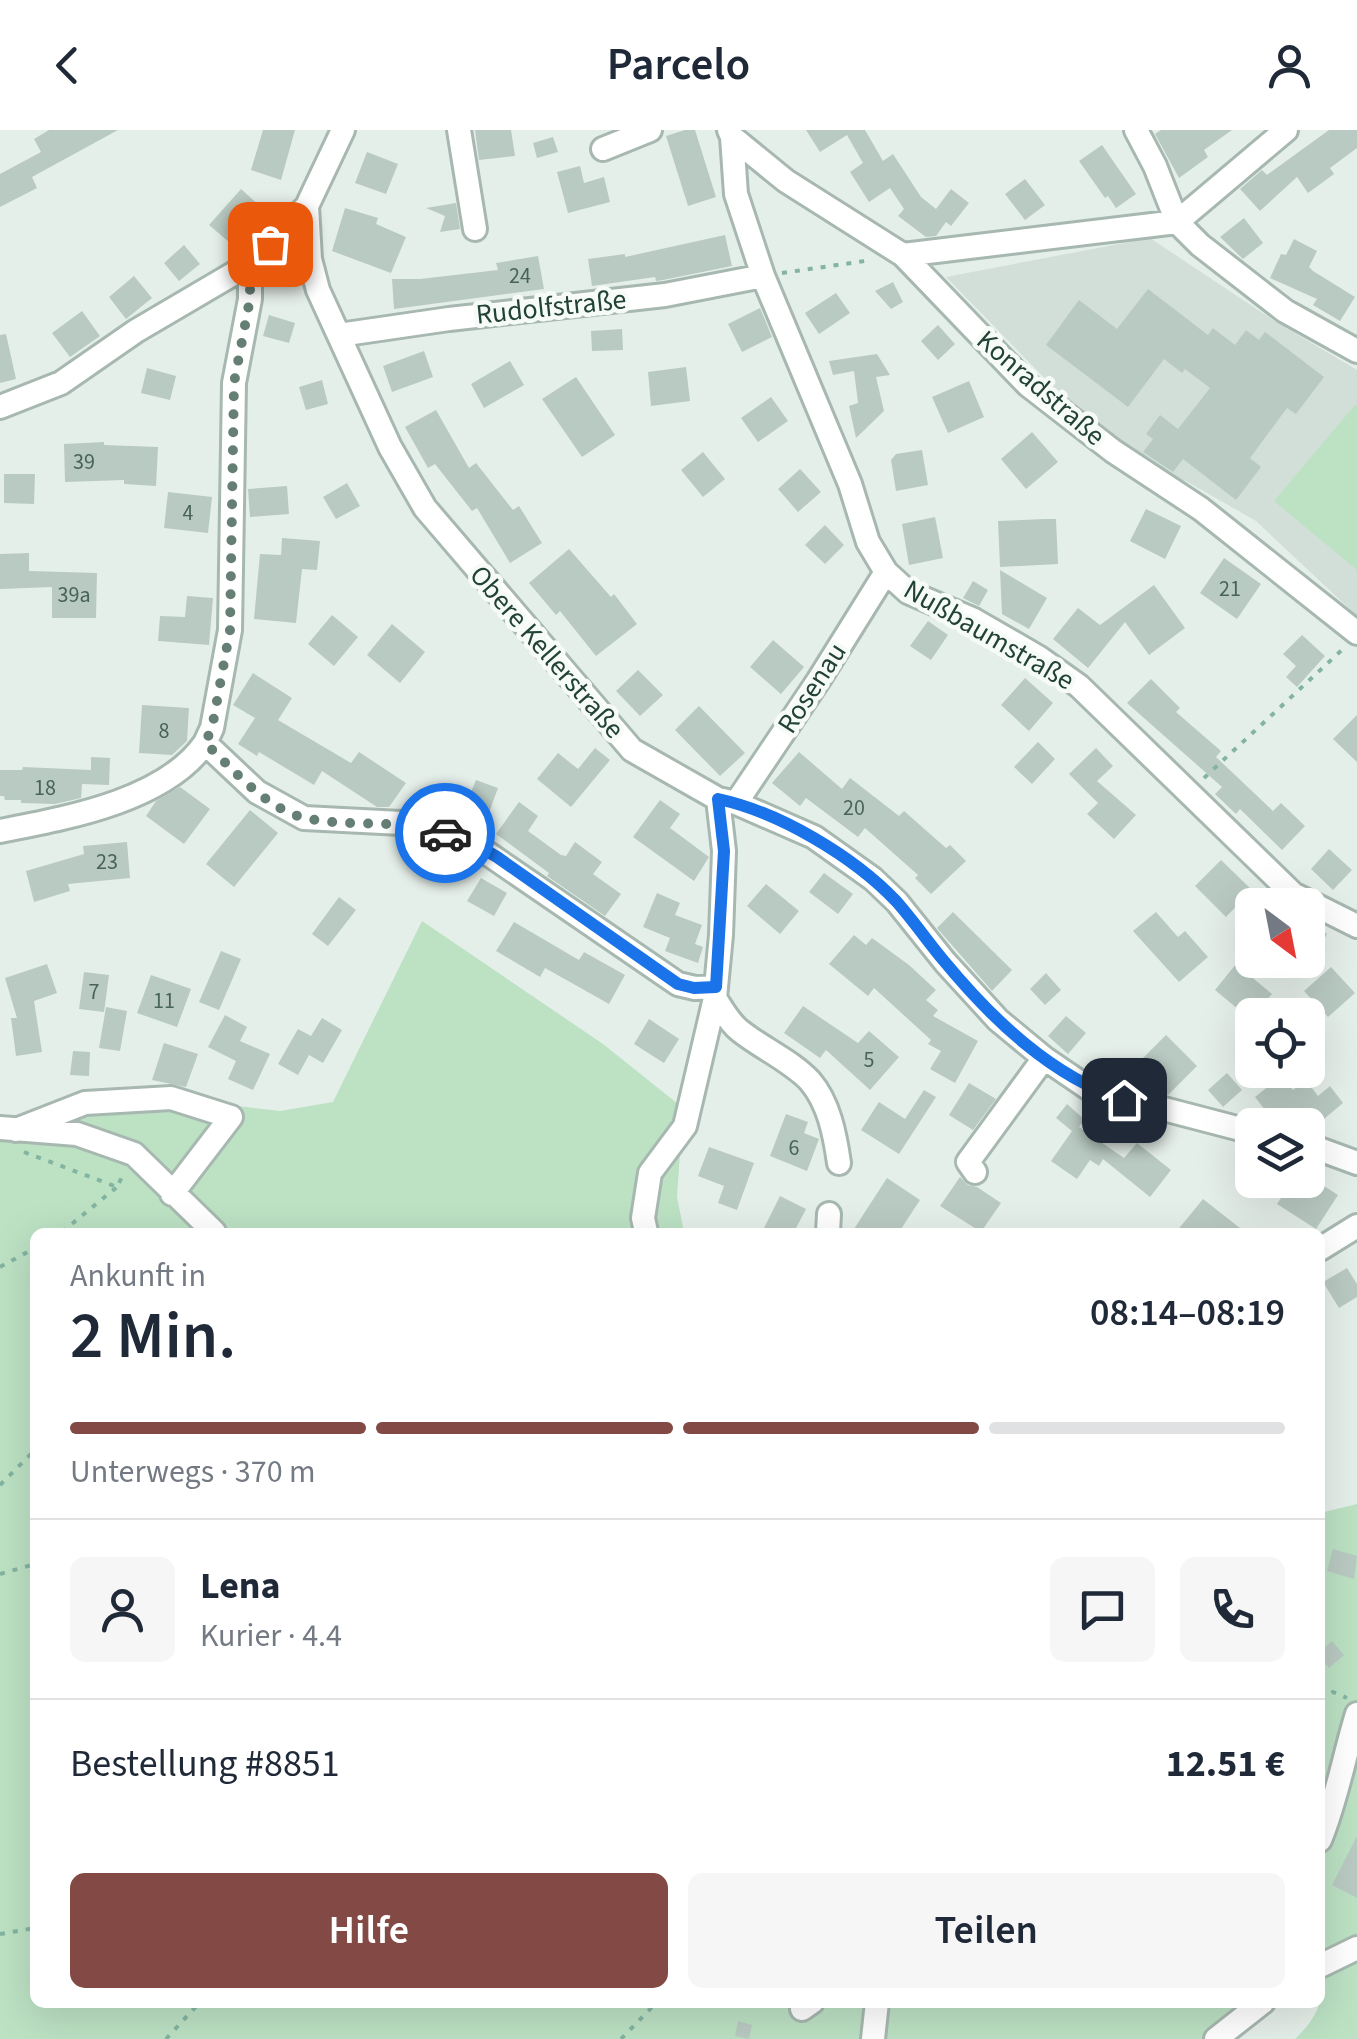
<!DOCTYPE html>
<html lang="de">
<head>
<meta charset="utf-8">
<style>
	:root { --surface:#fff; --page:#f6f6f7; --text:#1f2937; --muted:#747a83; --line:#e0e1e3; --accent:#824945 }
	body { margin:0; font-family:"Source Sans 3",sans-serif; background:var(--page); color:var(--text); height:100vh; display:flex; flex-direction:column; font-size:38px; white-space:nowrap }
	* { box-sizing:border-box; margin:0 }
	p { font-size:32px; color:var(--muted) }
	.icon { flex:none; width:55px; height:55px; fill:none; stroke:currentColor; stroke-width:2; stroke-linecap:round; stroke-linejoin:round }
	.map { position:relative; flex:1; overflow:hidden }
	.side { position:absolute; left:30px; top:1098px; width:1295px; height:780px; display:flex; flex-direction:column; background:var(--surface); border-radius:15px; box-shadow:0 10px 40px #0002 }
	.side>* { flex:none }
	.needle { width:65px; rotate:148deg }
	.controls { position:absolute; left:1235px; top:758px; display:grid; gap:20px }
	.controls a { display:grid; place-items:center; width:90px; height:90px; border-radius:15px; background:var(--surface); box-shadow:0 10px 40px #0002; font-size:50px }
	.pin { position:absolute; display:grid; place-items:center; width:85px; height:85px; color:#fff; margin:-42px; border-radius:20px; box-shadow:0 5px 15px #0006 }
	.courier { position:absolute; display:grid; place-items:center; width:100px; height:100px; margin:-50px; border:8px solid #1a73e8; border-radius:50%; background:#fff; color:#222; box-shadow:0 2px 12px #0007 }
	.summary em { font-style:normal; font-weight:600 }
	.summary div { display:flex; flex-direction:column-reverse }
	.summary { display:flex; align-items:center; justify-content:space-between; height:170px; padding:0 40px }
	h1 { font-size:65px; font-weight:600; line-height:75px }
	.bar { display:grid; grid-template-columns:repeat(4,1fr); gap:15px 10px; align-content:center; height:120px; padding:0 40px }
	.bar i { height:12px; border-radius:8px; background:var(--line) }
	.bar .active { background:var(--accent) }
	.bar p { grid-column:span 4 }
	.line { display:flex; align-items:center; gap:25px; padding:0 40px; border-top:2px solid var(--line) }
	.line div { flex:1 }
	.round { display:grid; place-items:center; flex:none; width:105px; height:105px; border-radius:15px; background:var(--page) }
	.action { display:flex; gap:20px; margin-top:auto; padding:20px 40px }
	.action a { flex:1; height:115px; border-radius:15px; background:var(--accent); color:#fff; font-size:40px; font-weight:600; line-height:115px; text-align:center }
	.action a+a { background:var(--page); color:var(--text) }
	header { display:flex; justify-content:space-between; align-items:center; height:130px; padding:0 40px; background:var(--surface); font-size:45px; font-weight:600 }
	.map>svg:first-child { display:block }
</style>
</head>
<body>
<header><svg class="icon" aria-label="back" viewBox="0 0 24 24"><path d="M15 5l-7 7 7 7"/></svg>Parcelo<svg class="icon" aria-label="person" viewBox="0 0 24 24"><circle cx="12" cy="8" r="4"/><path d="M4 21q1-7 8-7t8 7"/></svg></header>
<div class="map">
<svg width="1357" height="1909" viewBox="0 0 1357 1909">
	<rect width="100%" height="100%" fill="#e5efe9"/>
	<!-- built -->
	<path fill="#d2dfd8" d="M1150,108L1273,190L1357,240V486L1256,391L1186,351L1172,349L1065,269L946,147Z"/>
	<!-- green -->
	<path fill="#bce1c3" d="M1355,275L1357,276V440L1274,371Z
		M422,791L603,914L683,978L677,1067L684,1102H35V1872L1279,1873L1227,1909H0V996L154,966L280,981L333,972Z
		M1357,1374V1909H1295C1316,1889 1323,1873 1324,1844L1320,1846V1383Z"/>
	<!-- building -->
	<path fill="#b9cac2" d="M49,0H118L32,47L37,58L0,77V44L41,22L34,9Z
		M263,0H295L281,50L251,40Z
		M475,0H511L515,26L479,30Z
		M685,0H695L716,67L688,76L666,6Z
		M806,0H865L883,31L893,24L921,67L936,79L951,59L969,73L951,96L946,92L936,106L926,107L898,86L904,79L890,58L869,72L850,42L863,33L847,5L820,22Z
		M1161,0H1232L1204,20L1208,27L1179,48L1155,4Z
		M1329,0H1357V18L1330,38L1334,44L1308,63L1297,47L1260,81L1240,59L1262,40L1267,45Z
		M553,7L558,22L537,28L533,13Z
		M1102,15L1136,64L1116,78L1108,66L1105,68L1079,31Z
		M367,22L398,34L386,64L355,53Z
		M580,36L584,53L604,47L610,72L568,83L557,42Z
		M1025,49L1045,75L1025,90L1005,64Z
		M241,59L260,76L229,112L209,95Z
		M456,73L460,99L440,102L445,86L426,78Z
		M345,78L378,88L376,94L406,107L391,143L332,121Z
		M1244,88L1263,113L1243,129L1220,107Z
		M725,105L732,136L663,150L656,151L655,147L592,156L588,129L625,124V127Z
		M1294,109L1317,121L1309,137L1313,141L1355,167L1340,191L1313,175L1317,169L1270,148L1281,124L1286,125Z
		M184,115L200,134L179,151L164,133Z
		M538,126L544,159L394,179L392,149H420L498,140L496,133Z
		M134,146L152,168L126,189L109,167Z
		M893,152L903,172L891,179L875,161Z
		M1148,159L1208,205L1213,198L1235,215L1246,200L1259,210L1265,202L1324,247L1296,284L1287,278L1250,328L1261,337L1236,370L1183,329L1173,342L1143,322L1153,309L1146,304L1160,285L1178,299L1210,258L1185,239L1182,243L1164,229L1128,277L1046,215L1079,170L1117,199Z
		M836,163L850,183L819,204L805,183Z
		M760,178L772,207L742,222L728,194Z
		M82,181L100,206L70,227L52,203Z
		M269,185L295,193L289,213L263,206Z
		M938,195L955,214L938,230L921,211Z
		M622,199L623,220L592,221L591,201Z
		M6,204L16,249L0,253V205Z
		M424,221L433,247L392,262L383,236Z
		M877,224L890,245L876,247L884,281L856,308L849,276L858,273L854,241L833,245L829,231Z
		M510,231L524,255L484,278L471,254Z
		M686,237L690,271L651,276L648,242Z
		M147,238L176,246L170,270L141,263Z
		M576,247L615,305L582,327L542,269Z
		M322,250L328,274L306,280L299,257Z
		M969,251L984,287L948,303L932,267Z
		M771,267L788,291L758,312L741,288Z
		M436,280L469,338L476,333L513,380L519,376L542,413L510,433L477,378L472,381L435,334L428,338L405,297Z
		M1032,302L1058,332L1026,359L1001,329Z
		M104,312V315L158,317L156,356L124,354V350L65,352L64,314Z
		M922,320L928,355L896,361L891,330L896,324Z
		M703,322L725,349L703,367L681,340Z
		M800,339L821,362L798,382L778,359Z
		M4,344H35L34,374L4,373Z
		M347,353L360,376L336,389L323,367Z
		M287,356L289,384L250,387L248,359Z
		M168,362L212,367L208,403L164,398Z
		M1146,379L1181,396L1165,429L1130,411Z
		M935,387L943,428L909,435L902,394Z
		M1044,389H1056L1058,434L1000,437L998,391Z
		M825,395L844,415L825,434L805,415Z
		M282,408L320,411L317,440L302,439L296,493L254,489L260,424L281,425Z
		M569,419L611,467L614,464L637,494L596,526L560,481L556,485L529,453Z
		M29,423V441L97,443L96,488H52V457L0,459V424Z
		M1224,428L1261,454L1237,489L1200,463Z
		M1000,440L1047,468L1029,499L1002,484Z
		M973,451L988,460L979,476L963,468Z
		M1154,455L1185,498L1149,525L1125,492L1088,538L1053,509L1078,478L1100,495Z
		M187,466L213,468L209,515L158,511L160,486L185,487Z
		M332,485L358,507L334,536L308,514Z
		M928,491L948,505L931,530L910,516Z
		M392,494L425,522L400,553L367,525Z
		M1302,505L1325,526L1297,557L1286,547L1296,536L1283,524Z
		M773,510L804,537L781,564L750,537Z
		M638,540L663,565L640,586L616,561Z
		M253,543L292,568L278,590L351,633L359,622L406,653L389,677H377L322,641L314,655L259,622L257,626L238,614L255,588L233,575Z
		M1025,548L1053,573L1029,601L1001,575Z
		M1151,549L1180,578L1176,582L1221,621L1216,627L1273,681L1281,673L1305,696L1282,720L1240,679L1236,684L1215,664L1222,657L1127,573Z
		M142,575L189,578L187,611L172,625L139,623Z
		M699,576L745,623L720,646L675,600Z
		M1357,585V632L1333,609Z
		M1038,612L1055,629L1032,654L1014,637Z
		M595,618L610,630L571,677L537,649L558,623L578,639Z
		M1096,618L1113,636L1097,651L1136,685L1114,709L1087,684L1098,673L1069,644Z
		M799,622L842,659L850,648L899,686L904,681L946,718L950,715L966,731L931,764L915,748L918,745L865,698L858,707L806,668L800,676L772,653Z
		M91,627L110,628L109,655L82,654L81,668L55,674L21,673V670H5L4,666H0V640H22L23,637L91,640Z
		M476,650L498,658L484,696L434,677L442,656L469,667Z
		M180,657L210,679L184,714L146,686L156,671Z
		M660,670L680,684L670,698L709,727L694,751L633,707Z
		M519,672L538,686L528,701L561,725L566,726L575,712L602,732L593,744L621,764L605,786L547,746L549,743L496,704Z
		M250,680L278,703L234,757L206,734Z
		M127,712L130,748L68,754L70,761L34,772L26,741L84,724L83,716Z
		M1329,719L1352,740L1333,760L1311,739Z
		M1221,730L1252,760L1226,787L1195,756Z
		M824,743L853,764L838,784L809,762Z
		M481,748L507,763L494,786L467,771Z
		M766,754L799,781L780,804L747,776Z
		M657,763L680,773L675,785L702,795L695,814L703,817L698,833L665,821L670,808L643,797Z
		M339,767L356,780L328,816L312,804Z
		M953,782L1012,840L992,861L937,798Z
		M1156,782L1178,807L1185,801L1208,827L1179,852L1133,801Z
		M514,792L579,830L584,822L625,845L609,874L545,838L540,847L496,821Z
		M1308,792L1327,804L1308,838Z
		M854,805L866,815L872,808L909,835L936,860L926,870L938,880L933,886L978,911L955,953L930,939L941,921L928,914L931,910L874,858L868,866L829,834Z
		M221,821L241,829L219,880L199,872Z
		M47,834L57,863L34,871L42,922L16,926L11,888H17L5,848Z
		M1236,834L1272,864L1250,889L1215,860Z
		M1331,837L1355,863L1328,887L1304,861Z
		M84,842L109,845L104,882L79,879Z
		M1046,843L1061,860L1045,875L1030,859Z
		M151,845L191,859L177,897L137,883Z
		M803,876L858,913L869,901L899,927L870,960L826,920L820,928L784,903Z
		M106,877L127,881L120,921L99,918Z
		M225,885L247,897L240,911L270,924L253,960L228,949L236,931L208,917Z
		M1066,886L1086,903L1068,924L1048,906Z
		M322,888L342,900L323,933L309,925L298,945L278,934L298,899L311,906Z
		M649,889L679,909L664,933L634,914Z
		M1166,905L1197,936L1168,965L1137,934Z
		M164,913L198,924L186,957L152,950Z
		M73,921L90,922L89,946L70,945Z
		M1227,943L1242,960L1223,977L1208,960Z
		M1281,946L1293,960L1306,950L1318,966L1330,956L1343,973L1318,994L1307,981L1294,992L1284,980L1272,989L1255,967Z
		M969,953L996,969L973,1000L949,985Z
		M924,960L936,967L899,1024L861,1000L879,972L905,989Z
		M1067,974L1085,990L1079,997L1124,1028L1137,1013L1171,1040L1150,1067L1103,1029L1099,1036L1090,1030L1077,1049L1051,1031L1072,1001L1056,988Z
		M786,984L808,992L804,1003L819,1009L807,1041L770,1026Z
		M709,1017L754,1033L737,1080L718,1073L724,1056L698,1046Z
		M960,1047L968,1055L977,1057L1001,1073L981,1102L940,1076Z
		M887,1048L920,1070L899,1102H852Z
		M1293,1050H1315L1338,1065L1316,1099L1277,1074Z
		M780,1066L806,1079L794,1102H762Z
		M1203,1069L1245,1102H1176Z
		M1347,1138L1357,1154V1167L1339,1178L1323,1152Z
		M1333,1419L1357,1426L1354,1449L1327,1441Z
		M1332,1511L1344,1525L1329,1538L1320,1528V1521Z
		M1357,1706V1768L1332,1755Z
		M738,1891L752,1895L749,1909L735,1906Z"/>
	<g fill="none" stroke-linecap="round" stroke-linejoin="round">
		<defs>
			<path id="minor" d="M459,0L475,99
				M729,0L732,7L736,64L763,146L850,354L868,412L886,442L908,462L974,490L1038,527L1079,556L1293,764L1357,796
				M1136,0L1155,36L1177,92L1200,115L1285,181L1357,221
				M732,7L786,51L903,125L1028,255L1113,321L1201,379L1357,503
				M603,19L650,0
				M307,76L310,129L318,160L390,317L425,378L632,620L718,669L736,673L814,707L873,749L897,772L945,832L998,890L1044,928L1091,960L1252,1002
				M903,125L1177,92L1286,0
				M339,205L449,189L665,165L763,146
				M0,277L61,253L136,201L250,134L307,76L343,0
				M205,613L212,598L230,500L234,253L250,169V134
				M736,673L818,551L886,442
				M0,701C66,688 165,671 205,613L257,662L304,688L401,693L465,708L678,854L695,858L716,857
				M715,868C722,879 729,892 739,900C761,918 790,930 810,951C829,973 835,1005 839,1033
				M0,998L77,1004L134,1024L214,1102
				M16,1000L85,973L171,968L231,987L172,1064
				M1308,1015L1357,1033
				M975,1042L968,1032L1044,928
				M646,1102L643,1088L650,1043L685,996L715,868L721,805L724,721L718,669
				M828,1102L829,1084
				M1320,1119L1357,1096
				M1320,1710C1337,1669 1344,1626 1357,1584
				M1320,1836L1357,1818
				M802,1879L812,1872
				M873,1909L877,1872
				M1216,1909L1263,1872"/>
		</defs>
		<!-- minor casing -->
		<use href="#minor" stroke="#a7b8b0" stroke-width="28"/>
		<!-- path -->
		<path stroke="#83b4a1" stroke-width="4" stroke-dasharray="5 8" stroke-linecap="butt" d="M782,143L872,130
			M1204,648L1344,518
			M24,1022L117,1057L124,1043
			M62,1102L117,1057
			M0,1137L35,1118
			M0,1355L35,1320
			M0,1444L35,1434
			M1320,1569L1333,1562L1347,1568
			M0,1804L35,1798
			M166,1909L200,1872
			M621,1909L657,1872"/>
		<!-- minor -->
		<use href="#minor" stroke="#fff" stroke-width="22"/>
	</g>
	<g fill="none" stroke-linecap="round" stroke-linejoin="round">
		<!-- done -->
		<path stroke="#667f75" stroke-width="10" stroke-dasharray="0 18" d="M270,114L250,134V169L234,253L230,500L212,598L205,613C233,639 266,679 305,688C350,698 397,688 445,703"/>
		<!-- route -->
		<path stroke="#1a73e8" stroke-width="12" d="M445,703L465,708L497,727L678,854L694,858L716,857L724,721L718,669C779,682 853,726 896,771C913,790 928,812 944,831C992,889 1052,947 1124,970"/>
	</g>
	<g text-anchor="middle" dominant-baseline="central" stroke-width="9" stroke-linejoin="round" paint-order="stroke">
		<!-- number labels -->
		<g font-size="22" fill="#48645a">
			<text x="520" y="146">24</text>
			<text x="84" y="332">39</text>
			<text x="188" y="383">4</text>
			<text x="1230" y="459">21</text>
			<text x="74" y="465">39a</text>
			<text x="164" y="601">8</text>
			<text x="45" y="658">18</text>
			<text x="854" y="678">20</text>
			<text x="107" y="732">23</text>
			<text x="94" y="862">7</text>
			<text x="164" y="871">11</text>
			<text x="869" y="930">5</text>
			<text x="794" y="1018">6</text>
		</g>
		<!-- street labels -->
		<g font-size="28" fill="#224237" stroke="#f6fbf8">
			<text transform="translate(551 177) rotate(-6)">Rudolfstraße</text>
			<text transform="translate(1041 258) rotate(41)">Konradstraße</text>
			<text transform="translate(989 505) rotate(30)">Nußbaumstraße</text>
			<text transform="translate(547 522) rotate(49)">Obere Kellerstraße</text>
			<text transform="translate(812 558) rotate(-57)">Rosenau</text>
		</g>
	</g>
</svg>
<div class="controls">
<a><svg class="needle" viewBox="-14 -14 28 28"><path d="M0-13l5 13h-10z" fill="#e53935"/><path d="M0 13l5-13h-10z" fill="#747a83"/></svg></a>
<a><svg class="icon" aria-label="locate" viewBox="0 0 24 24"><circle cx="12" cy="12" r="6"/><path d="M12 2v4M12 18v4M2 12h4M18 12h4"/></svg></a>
<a><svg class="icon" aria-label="layers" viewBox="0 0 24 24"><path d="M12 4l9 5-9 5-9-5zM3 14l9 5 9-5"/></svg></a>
</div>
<div class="pin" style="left:270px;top:114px;background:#ea580c"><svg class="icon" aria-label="bag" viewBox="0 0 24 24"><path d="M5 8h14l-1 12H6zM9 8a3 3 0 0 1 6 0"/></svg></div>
<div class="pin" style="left:1124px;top:970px;background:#1f2937"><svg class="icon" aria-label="home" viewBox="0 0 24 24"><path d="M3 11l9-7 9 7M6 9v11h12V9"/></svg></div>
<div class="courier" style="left:445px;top:703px"><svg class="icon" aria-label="car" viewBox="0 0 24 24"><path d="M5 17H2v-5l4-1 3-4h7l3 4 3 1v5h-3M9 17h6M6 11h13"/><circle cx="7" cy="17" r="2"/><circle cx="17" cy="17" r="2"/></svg></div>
<section class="side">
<div class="summary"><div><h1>2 Min.</h1><p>Ankunft in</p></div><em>08:14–08:19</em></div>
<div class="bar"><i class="active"></i><i class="active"></i><i class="active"></i><i></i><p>Unterwegs · 370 m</p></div>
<div class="line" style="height:180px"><a class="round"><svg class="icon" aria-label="person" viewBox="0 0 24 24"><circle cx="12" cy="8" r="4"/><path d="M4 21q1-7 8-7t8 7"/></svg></a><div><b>Lena</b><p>Kurier · 4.4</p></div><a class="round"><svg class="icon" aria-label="chat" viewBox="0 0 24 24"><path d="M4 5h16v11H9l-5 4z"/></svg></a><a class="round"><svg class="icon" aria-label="phone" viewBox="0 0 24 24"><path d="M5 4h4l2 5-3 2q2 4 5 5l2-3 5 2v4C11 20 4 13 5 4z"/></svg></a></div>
<div class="line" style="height:130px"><div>Bestellung #8851</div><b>12.51 €</b></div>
<div class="action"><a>Hilfe</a><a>Teilen</a></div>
</section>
</div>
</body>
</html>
